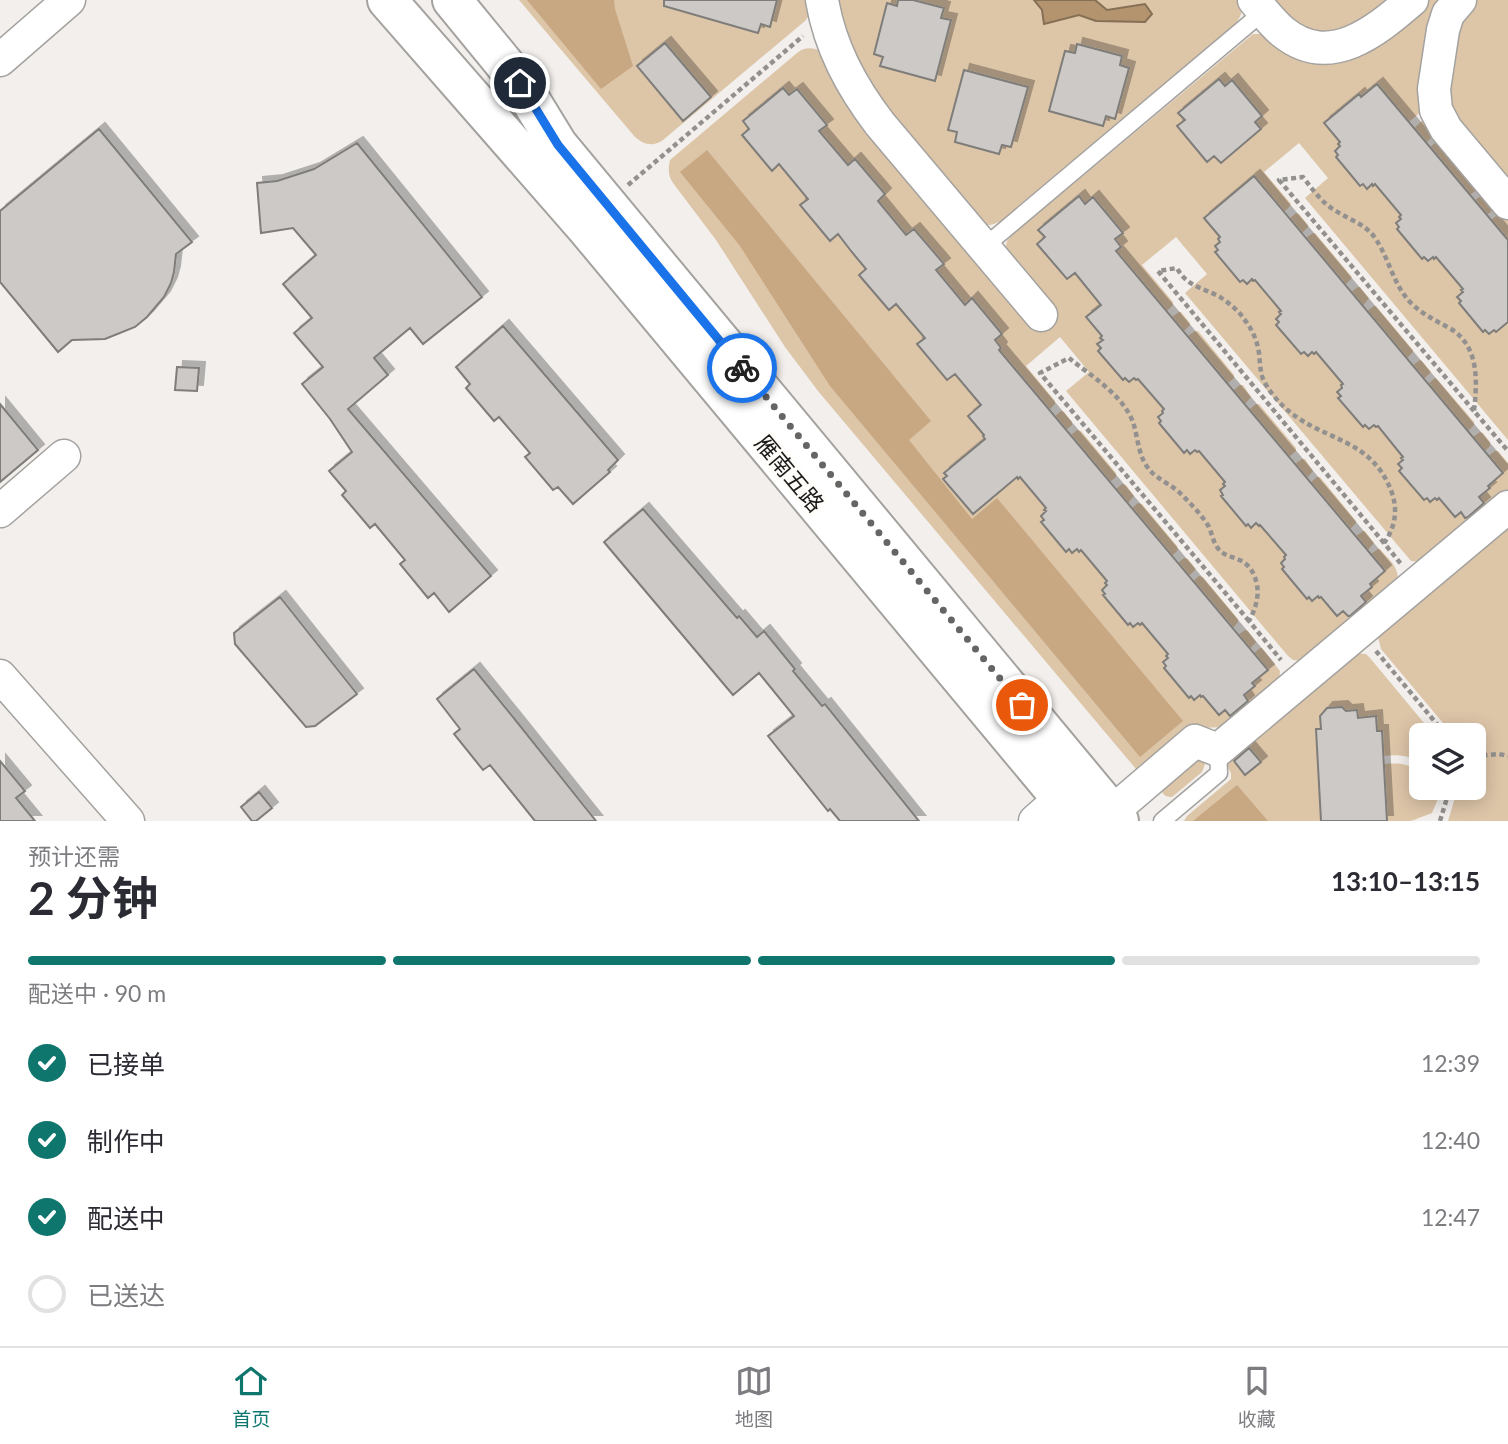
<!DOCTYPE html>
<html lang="zh">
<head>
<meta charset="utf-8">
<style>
	:root { --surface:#fff; --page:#f7f7f7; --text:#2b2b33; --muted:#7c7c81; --line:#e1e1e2; --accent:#0f766e }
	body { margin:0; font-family:Lato,"Noto Sans SC",sans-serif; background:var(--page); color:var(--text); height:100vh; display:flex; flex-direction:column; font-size:26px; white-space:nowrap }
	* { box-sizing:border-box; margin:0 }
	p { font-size:23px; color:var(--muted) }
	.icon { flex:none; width:38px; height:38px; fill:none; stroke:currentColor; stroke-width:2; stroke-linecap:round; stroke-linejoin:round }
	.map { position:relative; height:821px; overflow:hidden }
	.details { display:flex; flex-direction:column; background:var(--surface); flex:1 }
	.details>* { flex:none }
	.fabs { position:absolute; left:1409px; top:723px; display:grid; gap:14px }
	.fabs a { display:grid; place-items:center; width:77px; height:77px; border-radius:10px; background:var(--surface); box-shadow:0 4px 18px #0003; font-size:35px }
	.pin { position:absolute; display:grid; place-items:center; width:60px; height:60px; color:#fff; margin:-30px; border:4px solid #fff; border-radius:50%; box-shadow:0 2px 7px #0007 }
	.courier { position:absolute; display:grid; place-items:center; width:70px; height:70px; margin:-35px; border:5px solid #1a73e8; border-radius:50%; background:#fff; color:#222; box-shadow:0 2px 9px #0007 }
	.headline em { font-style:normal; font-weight:700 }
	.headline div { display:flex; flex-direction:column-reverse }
	.headline { display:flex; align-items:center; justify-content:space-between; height:119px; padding:0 28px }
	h1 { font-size:46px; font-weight:700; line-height:52px }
	.bar { display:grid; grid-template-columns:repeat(4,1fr); gap:10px 7px; align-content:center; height:84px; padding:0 28px }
	.bar i { height:9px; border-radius:5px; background:var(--line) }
	.bar .on { background:var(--accent) }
	.bar p { grid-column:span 4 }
	ol { padding:0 28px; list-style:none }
	li { display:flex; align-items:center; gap:21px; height:77px }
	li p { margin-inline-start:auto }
	li .icon { padding:7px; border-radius:50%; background:var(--accent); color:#fff; stroke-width:4 }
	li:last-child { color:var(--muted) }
	li i { width:38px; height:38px; border:4px solid var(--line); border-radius:50% }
	.dock { display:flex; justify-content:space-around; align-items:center; height:98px; border-top:2px solid var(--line); background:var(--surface); font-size:19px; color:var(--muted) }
	.dock a { display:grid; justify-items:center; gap:4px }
	.dock .on { color:var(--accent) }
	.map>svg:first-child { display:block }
</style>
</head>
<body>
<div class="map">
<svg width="1508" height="821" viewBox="0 0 1508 821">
	<defs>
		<filter id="shadow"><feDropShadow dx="6" dy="-6" stdDeviation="0" flood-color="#0004"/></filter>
	</defs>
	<rect width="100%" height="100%" fill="#f2efec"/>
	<!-- green -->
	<path fill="#ddc5a8" d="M519,0H812L811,13L805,21L663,140C653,147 644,145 635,137Z
		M831,0H1241C1243,10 1242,16 1235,24L1001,221L994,224L985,226L867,91Z
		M1265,0H1398L1375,17L1315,38Z
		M1426,0H1445L1423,110L1409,122L1414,128L1424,119L1434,135L1426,143L1430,147L1440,139L1479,188L1470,195L1475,200L1485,193L1495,208L1487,215L1491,220L1501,212L1508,218V440L1305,198L1328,178L1299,143L1264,172L1291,204L1290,206L1284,212L1290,218L1296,213L1299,214L1308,225V227L1302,233L1306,238L1313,233H1315L1352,277L1351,279L1345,285L1351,292L1358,287H1360L1369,298L1363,306L1367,311L1374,306H1376L1413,350V352L1407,358L1413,365L1420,360L1422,361L1431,372L1424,379L1428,384L1435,378L1437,379L1474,422V425L1468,431L1473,437L1480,432L1483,433L1490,442V446L1485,451L1488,456L1495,451H1498L1508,463V493L1423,562L1411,561L1185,293L1207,274L1176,237L1142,265L1173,302V305L1167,311L1172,317L1179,312H1181L1190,323V325L1184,331L1188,336L1195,331H1198L1234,375V378L1228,383L1234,390L1240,385H1243L1251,397L1245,404L1250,409L1256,404H1259L1296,448V451L1289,457L1295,464L1302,459H1305L1313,471L1307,478L1311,482L1317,477H1320L1356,521V523L1350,529L1356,536L1363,531H1365L1374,543L1368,550L1371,554L1378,549H1380C1390,561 1401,568 1397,585L1305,661L1293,660L1288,656L1066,391L1089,372L1060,337L1026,366L1055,401V404L1049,410L1055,416L1061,411L1064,412L1072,422V425L1066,430L1071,435L1077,430L1081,431L1116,473V477L1110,482L1116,489L1122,484L1126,485L1134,496L1128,503L1132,508L1138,503L1142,504L1177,546L1178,550L1172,556L1178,563L1184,558L1188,559L1196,569L1189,576L1193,581L1199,576L1203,577L1238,619V622L1233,628L1238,635L1245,630L1248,631L1256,642L1250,649L1254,653L1260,648H1262L1280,671L1279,683L1226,727L1198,728L1140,770L1136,769L818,391L785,347L716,240L673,183C668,175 668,169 670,160L797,53C806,46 814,48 823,52L1005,249L1007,241L1012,235L1253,34H1268L1291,49Z
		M1475,0H1508V188L1448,116L1452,31Z
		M1508,523V821H1448L1458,788H1474V735H1453L1381,649L1378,637L1379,631Z
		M1353,653L1366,654L1370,658L1434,735H1421V763C1409,754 1393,754 1378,757L1384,764C1400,763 1410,763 1421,775V788H1433L1439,791L1440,794L1432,813L1411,821H1184L1187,816L1231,779V773L1225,762Z
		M1200,758L1205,764L1202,772L1172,797C1162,797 1161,791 1160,783Z"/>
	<!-- forest -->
	<path fill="#c8a883" d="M527,0H614L615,9L633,66L601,89Z
		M707,150L931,421L909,440L972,519L997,498L1183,721L1140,757L830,386L740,246L680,172Z
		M1237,785L1268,821H1193Z"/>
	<!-- water -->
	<path fill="#b3946f" stroke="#856f55" stroke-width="2" d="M1034,0H1095L1107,10L1145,4L1152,14L1145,22L1096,21L1079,15L1044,24L1042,10Z"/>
	<!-- building -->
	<path fill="#ccc9c6" stroke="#7f7d7a" stroke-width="2" filter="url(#shadow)" d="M664,0H777L770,27L761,24L758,33L664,6Z
		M898,0H913L944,8L941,18L951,20L935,81L880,66L883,57L874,54L887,3L897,6Z
		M665,43L711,97L683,121L637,66Z
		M1077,44L1122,56L1120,65L1129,68L1115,119L1106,116L1103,126L1049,111L1065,51L1075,53Z
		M964,70L1028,87L1011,147L1002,145L999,154L955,142L957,132L948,130Z
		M1219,79L1225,86L1232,80L1262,116L1255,122L1261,129L1221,163L1214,156L1207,162L1177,126L1185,120L1178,113Z
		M1377,84L1508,240V322L1496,332L1494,330L1489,334L1485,330L1483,332L1459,303L1461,301L1457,297L1463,292L1461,290L1463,289L1436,257L1434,259L1433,257L1428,261L1424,257L1422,259L1397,229L1399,227L1396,223L1401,219L1399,217L1401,215L1375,184L1373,186L1372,184L1367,189L1363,184L1360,186L1336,157L1338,155L1335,151L1340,146L1338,144L1340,142L1324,123L1359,94L1361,97Z
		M783,88L789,95L797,89L827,125L819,131L848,165L855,159L885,194L878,201L906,235L914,229L944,264L936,270L965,305L972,298L1002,334L995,340L1001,348L999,350L1268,670L1252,683L1255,686L1244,695L1248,701L1230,716L1225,710L1219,715L1203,696L1201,697L1200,695L1194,700L1191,696L1189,698L1164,668L1166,666L1163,662L1168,658L1166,656L1168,654L1142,623L1140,625L1138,623L1133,627L1130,623L1128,625L1103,595L1105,594L1102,590L1107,585L1105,583L1107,581L1081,550L1079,552L1077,549L1072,553L1069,549L1066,552L1041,522L1044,520L1041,516L1046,511L1044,510L1046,508L1020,477L1018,479L1017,477L973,514L943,479L947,476L944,473L985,439L983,436L984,435L968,416L981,405L955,374L947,380L917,344L925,338L896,304L889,310L859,275L866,269L851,251L838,234L830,241L800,205L808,199L779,164L772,171L742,135L749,129L743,121Z
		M99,129L192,242L176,254L174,272L171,283L164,297L147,317L135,327L105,339L72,340L58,352L0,282V211Z
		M357,143L482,297L423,344L410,328L374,358L388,375L348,409L491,576L449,612L434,593L428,598L400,564L405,560L375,524L370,528L342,495L346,491L329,471L352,452L330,419L302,384L323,367L294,333L312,318L283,284L316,255L293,228L261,233L257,183L277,181L314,169Z
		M1254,176L1503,473L1488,486L1490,488L1479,497L1484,503L1468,517L1465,518L1461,512L1455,517L1439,498L1437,500L1435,498L1430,502L1427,498L1424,500L1399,471L1402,468L1398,464L1403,460L1401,458L1403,457L1378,426L1376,427L1374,425L1369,429L1365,425L1363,427L1338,398L1341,396L1337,392L1342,388L1341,385L1343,384L1316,352L1314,354L1312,352L1308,356L1304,352L1301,354L1276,325L1279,322L1276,319L1281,314L1279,312L1281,311L1255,280L1253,281L1252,279L1247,284L1243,280L1240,282L1215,252L1218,250L1215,246L1220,242L1218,239L1220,237L1204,218Z
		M1079,196L1085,204L1093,197L1123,233L1115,239L1121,247L1116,251L1385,571L1370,584L1372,587L1361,596L1366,602L1350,616H1348L1343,611L1337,616L1321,597L1319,598L1318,596L1312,601L1309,597L1307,599L1282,569L1284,567L1281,563L1285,559L1284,557L1286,555L1260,525L1259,526L1256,523L1251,528L1248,524L1246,526L1221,496L1223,495L1220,490L1225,486L1223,484L1225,482L1199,451L1197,452L1195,450L1190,454L1187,450L1184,453L1159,423L1161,421L1158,417L1163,413L1162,411L1164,409L1138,379L1136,380L1134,378L1129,382L1125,378L1123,380L1098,351L1101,348L1097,344L1103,340L1100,338L1102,336L1086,317L1101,305L1075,273L1067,279L1037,244L1045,237L1038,230Z
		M503,326L618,460L608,470L610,472L573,504L558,487L553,490L525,457L530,453L499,417L494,421L466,388L470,384L456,367Z
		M177,367L199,368L197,391L175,390Z
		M0,404L38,450L0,482Z
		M643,509L737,618L739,616L757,637L764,631L795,669L793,671L822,706L825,704L919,821H840L830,809L828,811L768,736L794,716L759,673L733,695L604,542Z
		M280,597L357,694L315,726L306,727L235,644L234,633Z
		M474,669L517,722L596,821H535L490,765L483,770L454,734L460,729L437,699Z
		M1342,707L1346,711L1357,710L1358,718L1376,716L1377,731H1382L1387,821H1321L1316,729H1321L1320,716L1327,708Z
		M1249,748L1261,762L1245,775L1234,761Z
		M0,761L25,791L16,798L35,821H0Z
		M259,792L272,808L256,821H252L241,807Z"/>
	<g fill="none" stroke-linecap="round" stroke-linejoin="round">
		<defs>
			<path id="lane" d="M984,247L1263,12
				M1162,821L1219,773L1218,750"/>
			<path id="street" d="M822,0C830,47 851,86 880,124L1041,315
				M1254,0C1263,11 1272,23 1283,32C1330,70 1376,31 1412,0
				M1460,0L1448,14L1443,30L1434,89L1436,110L1446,129L1508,203
				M0,60L69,0
				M0,511L64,456
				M0,676L128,821
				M1112,812L1195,741L1218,750L1508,507
				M1035,821L1061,798"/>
			<path id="secondary" d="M387,0L588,230L1080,821
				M452,0L520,83L558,145L1119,821"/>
		</defs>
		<!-- lane casing -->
		<use href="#lane" stroke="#a4a29f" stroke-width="19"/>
		<!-- street casing -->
		<use href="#street" stroke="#a4a29f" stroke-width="35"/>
		<!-- secondary casing -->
		<use href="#secondary" stroke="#a4a29f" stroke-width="42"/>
		<!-- path -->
		<path stroke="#93918f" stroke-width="4.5" stroke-dasharray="5 3.5" stroke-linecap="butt" d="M628,185L803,36
			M1474,411L1279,180L1303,177C1313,190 1322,203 1336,211C1348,219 1362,223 1372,234C1389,255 1392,284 1411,303C1423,315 1437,321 1451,329C1480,347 1477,383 1474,411L1508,451
			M1384,543L1158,271L1177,268C1187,287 1204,288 1220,297C1229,303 1238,310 1244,319C1252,329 1257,340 1259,353C1260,362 1260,371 1263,379C1267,388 1275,398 1282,405C1321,443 1371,435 1392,493C1398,511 1395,528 1384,543L1401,564
			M1249,621L1040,373L1069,358C1091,376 1122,394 1133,422C1138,437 1138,455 1148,468C1156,479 1171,484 1181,494C1191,504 1202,515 1209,527C1212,534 1213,541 1217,547C1226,561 1245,554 1254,575C1261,591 1257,606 1249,621L1281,660
			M1376,651L1446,735
			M1474,756L1499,754L1508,756
			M1440,821L1450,788"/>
		<!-- lane -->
		<use href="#lane" stroke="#fff" stroke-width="16"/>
		<!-- street -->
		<use href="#street" stroke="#fff" stroke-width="32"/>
		<!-- secondary -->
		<use href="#secondary" stroke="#fff" stroke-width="38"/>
	</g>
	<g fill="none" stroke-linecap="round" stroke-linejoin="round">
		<!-- done -->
		<path stroke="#666563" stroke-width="7" stroke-dasharray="0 12.6" d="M742,368L1022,705"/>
		<!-- route -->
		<path stroke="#1a73e8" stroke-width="9" d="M520,83L558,145L742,368"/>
	</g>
	<g text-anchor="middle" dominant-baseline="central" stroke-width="7" stroke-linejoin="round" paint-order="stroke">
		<!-- street labels -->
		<g font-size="23" fill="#1b1a19" stroke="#fffdfa">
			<text transform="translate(790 473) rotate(50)">雁南五路</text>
		</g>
	</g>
</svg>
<div class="fabs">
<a><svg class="icon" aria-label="layers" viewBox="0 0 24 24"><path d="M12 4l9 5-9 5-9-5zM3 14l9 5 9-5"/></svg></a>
</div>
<div class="pin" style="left:1022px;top:705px;background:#ea580c"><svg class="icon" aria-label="bag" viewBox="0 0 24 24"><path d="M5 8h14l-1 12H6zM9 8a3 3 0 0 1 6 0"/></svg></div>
<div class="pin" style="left:520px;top:83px;background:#1f2937"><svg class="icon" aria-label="home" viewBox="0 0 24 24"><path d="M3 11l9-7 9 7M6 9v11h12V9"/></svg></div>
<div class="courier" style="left:742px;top:368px"><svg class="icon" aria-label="bike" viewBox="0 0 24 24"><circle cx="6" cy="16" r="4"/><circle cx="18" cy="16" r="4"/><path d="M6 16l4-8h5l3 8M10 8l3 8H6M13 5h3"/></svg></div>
</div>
<section class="details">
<div class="headline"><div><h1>2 分钟</h1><p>预计还需</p></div><em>13:10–13:15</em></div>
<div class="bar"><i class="on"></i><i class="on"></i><i class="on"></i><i></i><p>配送中 · 90 m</p></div>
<ol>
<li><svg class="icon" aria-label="check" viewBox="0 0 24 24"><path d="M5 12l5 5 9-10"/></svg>已接单<p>12:39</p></li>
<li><svg class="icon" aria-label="check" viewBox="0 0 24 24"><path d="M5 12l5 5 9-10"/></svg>制作中<p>12:40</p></li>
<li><svg class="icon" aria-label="check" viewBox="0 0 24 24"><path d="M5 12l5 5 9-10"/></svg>配送中<p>12:47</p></li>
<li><i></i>已送达</li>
</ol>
</section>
<nav class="dock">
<a class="on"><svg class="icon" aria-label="home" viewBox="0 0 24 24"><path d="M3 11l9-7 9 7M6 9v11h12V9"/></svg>首页</a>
<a><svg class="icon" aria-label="map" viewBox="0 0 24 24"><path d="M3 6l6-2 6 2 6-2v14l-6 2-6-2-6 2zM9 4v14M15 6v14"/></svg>地图</a>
<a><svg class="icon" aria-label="saved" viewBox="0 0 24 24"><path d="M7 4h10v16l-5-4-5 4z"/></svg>收藏</a>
</nav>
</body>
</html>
